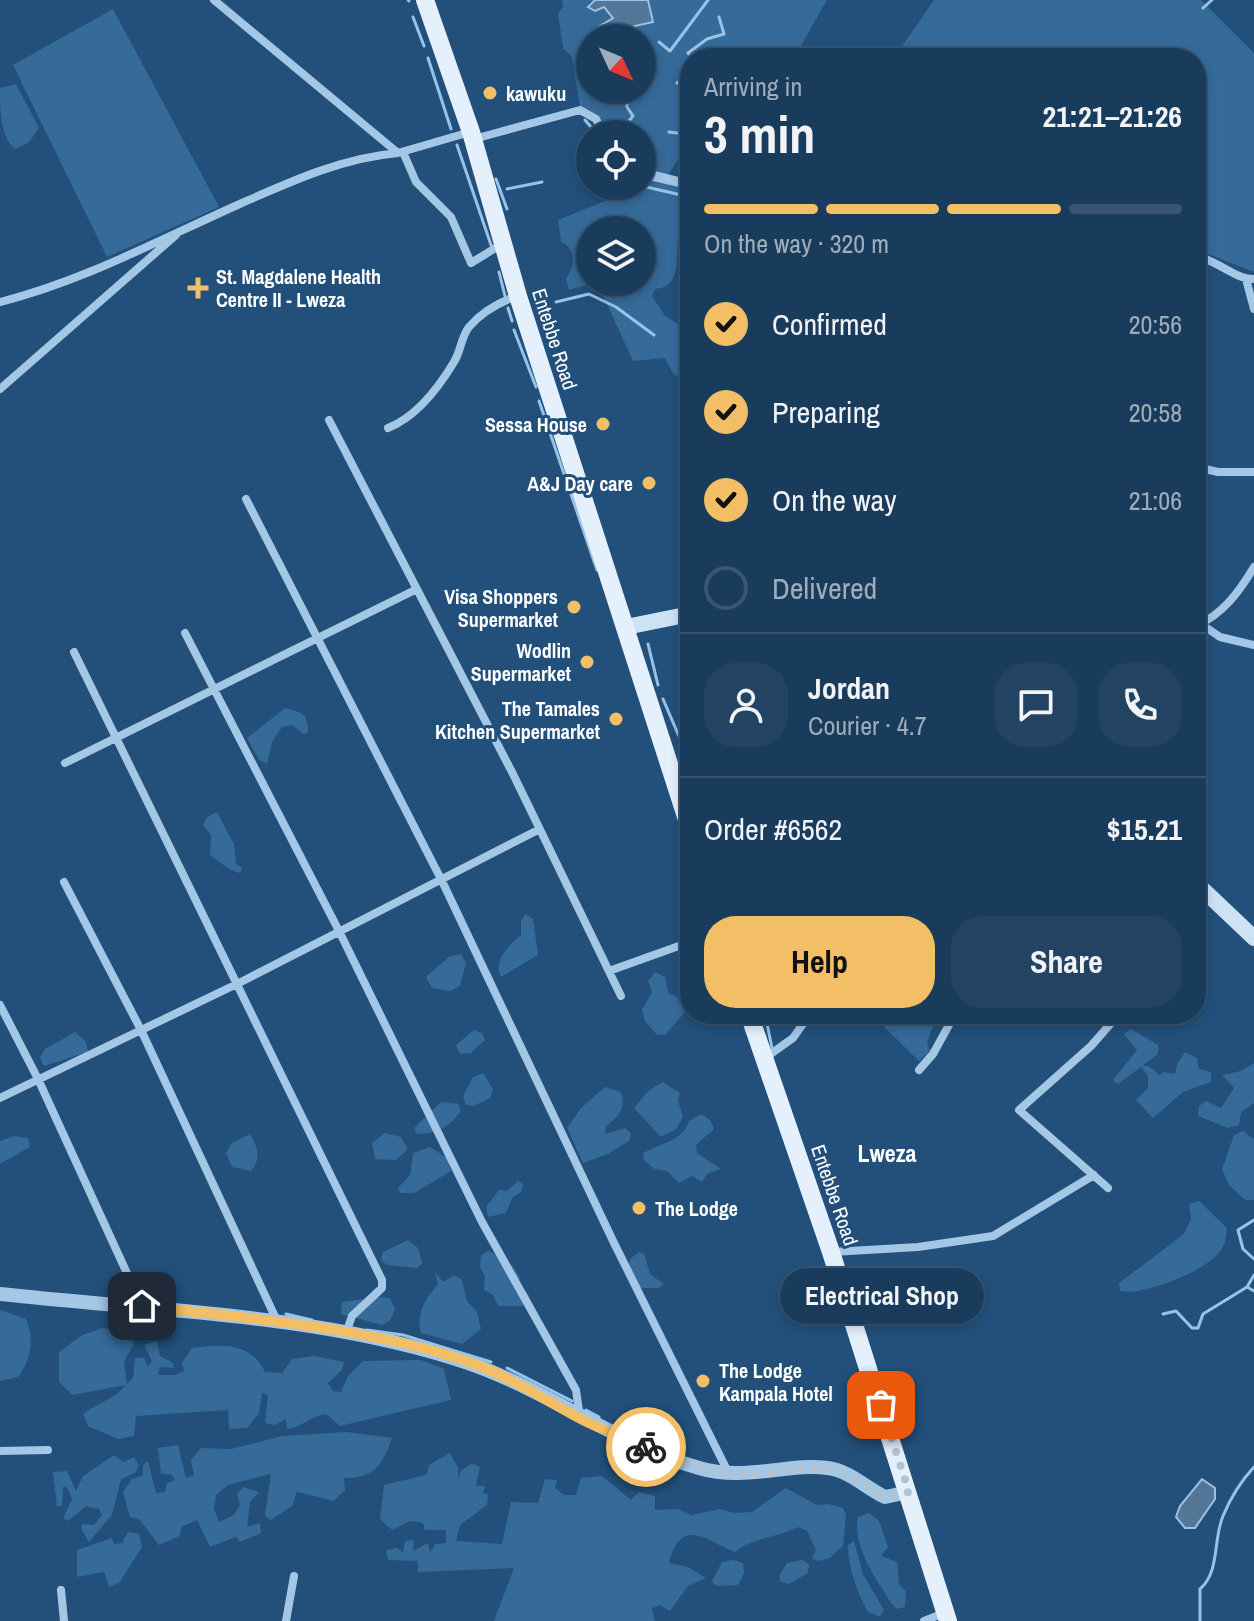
<!DOCTYPE html>
<html lang="en">
<head>
<meta charset="utf-8">
<style>
	:root { --surface:#1a3c5c; --page:#234362; --text:#f1f3f6; --muted:#9fadbb; --line:#385672; --accent:#f2be66 }
	body { margin:0; font-family:"Archivo Narrow",sans-serif; background:var(--page); color:var(--text); height:100vh; display:flex; flex-direction:column; font-size:30px; white-space:nowrap }
	* { box-sizing:border-box; margin:0 }
	p { font-size:26px; color:var(--muted) }
	.icon { flex:none; width:44px; height:44px; fill:none; stroke:currentColor; stroke-width:2; stroke-linecap:round; stroke-linejoin:round }
	.map { position:relative; flex:1; overflow:hidden }
	.panel { position:absolute; left:680px; top:48px; width:526px; height:976px; display:flex; flex-direction:column; background:var(--surface); border-radius:32px; box-shadow:0 4px 12px #0003,0 0 0 2px var(--line) }
	.panel>* { flex:none }
	.needle { width:52px; rotate:134deg }
	.fabs { position:absolute; left:576px; top:24px; display:grid; gap:16px }
	.fabs a { display:grid; place-items:center; width:80px; height:80px; border-radius:50%; background:var(--surface); box-shadow:0 4px 12px #0003,0 0 0 2px var(--line); font-size:40px }
	.pin { position:absolute; display:grid; place-items:center; width:68px; height:68px; color:#fff; margin:-34px; border-radius:16px; box-shadow:0 4px 12px #0006 }
	.courier { position:absolute; display:grid; place-items:center; width:80px; height:80px; margin:-40px; border:6px solid #f2be66; border-radius:50%; background:#fff; color:#222; box-shadow:0 2px 10px #0007 }
	.bubble { position:absolute; height:56px; border-radius:28px; background:var(--surface); box-shadow:0 4px 12px #0003,0 0 0 2px var(--line); font-size:26px; font-weight:700; line-height:56px; text-align:center }
	.head em { font-style:normal; font-weight:700 }
	.head div { display:flex; flex-direction:column-reverse }
	.head { display:flex; align-items:center; justify-content:space-between; height:136px; padding:0 24px }
	h1 { font-size:52px; font-weight:700; line-height:60px }
	.bar { display:grid; grid-template-columns:repeat(4,1fr); gap:12px 8px; align-content:center; height:96px; padding:0 24px }
	.bar i { height:10px; border-radius:6px; background:var(--line) }
	.bar .current { background:var(--accent) }
	.bar p { grid-column:span 4 }
	.line { display:flex; align-items:center; gap:20px; padding:0 24px; border-top:2px solid var(--line) }
	.line div { flex:1 }
	.round { display:grid; place-items:center; flex:none; width:84px; height:84px; border-radius:32px; background:var(--page) }
	ol { padding:0 24px; list-style:none }
	li { display:flex; align-items:center; gap:24px; height:88px }
	li p { margin-inline-start:auto }
	li .icon { padding:8px; border-radius:50%; background:var(--accent); color:#111; stroke-width:4 }
	li:last-child { color:var(--muted) }
	li i { width:44px; height:44px; border:4px solid var(--line); border-radius:50% }
	.cta { display:flex; gap:16px; margin-top:auto; padding:16px 24px }
	.cta a { flex:1; height:92px; border-radius:32px; background:var(--accent); color:#111; font-size:32px; font-weight:700; line-height:92px; text-align:center }
	.cta a+a { background:var(--page); color:var(--text) }
	.map>svg:first-child { display:block }
</style>
</head>
<body>
<div class="map">
<svg width="1254" height="1621" viewBox="0 0 1254 1621">
	<rect width="100%" height="100%" fill="#22507b"/>
	<!-- green -->
	<path fill="#356a99" fill-rule="evenodd" d="M562,0H595L588,3C607,8 613,18 630,27L652,13L648,0H827L794,58H690V160L679,159L667,176L642,168V134H605L597,116L580,107L572,57L563,48L558,13L563,7ZM590,38H642V90H590Z
		M934,0H1201L1254,53V272L1203,252V229L1196,228V58H894Z
		M113,9L219,207L107,257L13,65Z
		M16,84L39,128L29,142L15,149C0,136 0,110 0,88Z
		M642,175L690,187V240H678C675,259 682,287 655,289L652,296L665,316L690,331V378L674,375L665,358L633,361L597,282H642V230H590V282H596L569,290L566,279C574,266 578,250 561,242L558,220L642,186L646,181Z
		M285,708C302,712 308,714 308,732L304,734L292,725L282,727L272,742L267,764L259,760L247,738Z
		M217,812L234,844L236,864L242,868L240,873L229,869L210,855L211,835L203,825L207,817Z
		M525,914L533,919L538,955L501,977C493,959 509,946 521,935V921Z
		M461,954L466,963L460,986L450,991L432,988L426,978L428,975L449,957Z
		M655,972L665,977L668,993L685,1001L684,1013L666,1034L657,1035L645,1021L642,1010L652,992L648,981Z
		M871,1014H933L936,1017L927,1043L930,1051L919,1061Z
		M1131,1029L1158,1045V1054L1118,1084L1113,1080L1137,1050L1124,1034Z
		M474,1030L482,1033L485,1040L471,1053L460,1054L456,1045Z
		M75,1032L86,1042L88,1052L44,1066L40,1058L45,1049Z
		M1185,1052L1197,1058L1199,1069L1211,1072V1082L1183,1092L1153,1118L1136,1100L1148,1088V1076L1141,1066H1148L1160,1075L1164,1072L1175,1074L1177,1064Z
		M1254,1063V1103L1241,1112L1239,1125L1228,1128L1198,1116L1199,1106L1206,1101L1221,1108L1234,1088L1222,1075L1241,1071Z
		M483,1073L493,1089L490,1098L474,1106L466,1105L463,1096L473,1077Z
		M663,1082L680,1093L678,1101L683,1117L676,1129L661,1137L634,1108L649,1090Z
		M605,1087L621,1092C627,1108 618,1117 606,1126L605,1134L625,1128L631,1133L629,1141L608,1154L583,1163L567,1128L581,1108Z
		M441,1102L458,1104L461,1111C448,1128 439,1133 417,1134L414,1128Z
		M701,1114L710,1120L714,1129L696,1145L697,1153L721,1169L707,1174L702,1182L692,1176L679,1183L667,1171L654,1169L644,1160L643,1153C661,1143 683,1141 689,1121Z
		M1243,1131L1254,1139V1200H1245L1229,1185L1222,1169L1234,1135Z
		M385,1133L401,1137L408,1149L396,1160L375,1159L372,1143Z
		M250,1134C257,1145 262,1160 251,1171L232,1167L226,1153L232,1143Z
		M14,1136L28,1138L30,1147L0,1164V1141Z
		M430,1147L447,1158L451,1171L414,1193H400L398,1188L410,1175L413,1153Z
		M518,1181L523,1184L522,1191L512,1198L506,1213L488,1217L486,1207L499,1190L507,1191Z
		M1199,1201L1227,1228C1226,1234 1226,1242 1223,1247C1213,1269 1142,1297 1120,1291L1119,1283L1184,1234L1191,1219L1189,1204Z
		M408,1240L418,1248L422,1263L418,1268L387,1265L381,1260L383,1252Z
		M489,1251L513,1266L520,1277L515,1293L526,1291L530,1297L523,1306H498L493,1295L484,1290L485,1276L480,1267L481,1255Z
		M639,1252L644,1254L650,1274L664,1284L659,1288H640L629,1267L630,1259Z
		M435,1272L443,1282L454,1275L462,1280L467,1301L477,1312L481,1329L462,1344L421,1333C416,1312 425,1300 438,1284Z
		M378,1297L390,1298L395,1309L390,1321L382,1325L341,1314L342,1302Z
		M0,1310L26,1319C35,1341 31,1359 18,1377L0,1381Z
		M103,1328L126,1332L134,1344L124,1361L127,1384L133,1378L135,1358H144L148,1367L152,1361L144,1345L157,1341L160,1356L173,1363L174,1368L160,1367L158,1375H175L184,1371L182,1363L192,1348C223,1344 251,1342 265,1372L282,1373L292,1359L314,1356L344,1362L342,1370L328,1383L333,1391L341,1392L348,1376L363,1361L421,1360L444,1369L451,1400L340,1426L326,1414C310,1416 303,1427 287,1429L286,1419L275,1425L265,1423L268,1395L262,1393L259,1413L247,1428L229,1429L228,1410L136,1416L134,1436L118,1439L88,1426L83,1414C97,1403 115,1399 126,1385L72,1395L59,1382V1352L82,1335Z
		M347,1432L392,1438C382,1466 375,1478 344,1478L345,1490L334,1501L297,1492L292,1506L271,1520L265,1516L271,1474L228,1485L216,1495L214,1509L219,1522L234,1515L240,1505L237,1494L243,1487L259,1492L250,1502L247,1527L260,1523L261,1533L240,1542L236,1537L210,1547L197,1520L181,1527L180,1536L159,1545L139,1519L130,1517L123,1492L132,1479L143,1476V1465L148,1461L156,1493L165,1492L167,1483L175,1480L171,1474H161L158,1448L178,1445L186,1478L194,1476L191,1460L201,1448L231,1449L282,1436Z
		M450,1453L458,1468V1479L460,1472L472,1463L480,1467L476,1486H485L483,1493L488,1494L487,1505L460,1525L456,1541L502,1544L511,1502L538,1503L545,1479L557,1480L555,1488L564,1495H576L581,1478L602,1476L631,1500L639,1492L655,1496V1510L678,1509L691,1515L720,1509L734,1513L752,1512L786,1488L817,1505L828,1504L843,1508L846,1515L843,1546L830,1558L818,1561L812,1558L816,1550L807,1531L798,1527C777,1538 751,1538 735,1552C708,1542 681,1514 669,1563L688,1567L706,1578L688,1586L670,1611L660,1605L652,1608L655,1621H494L514,1568L418,1572V1561L388,1560L386,1550L397,1548L403,1553L405,1541L414,1540L413,1551L428,1543L430,1553L435,1544L446,1543V1530H425L423,1523L410,1521L392,1530L380,1519L384,1485L426,1475L430,1464Z
		M114,1455L123,1462L134,1457L139,1466L135,1473L121,1479L112,1515L89,1542L81,1528L83,1524L94,1525L102,1515L99,1509L86,1506L68,1521L63,1518L72,1499L67,1487H63L62,1506H57L53,1472L67,1471L76,1491L83,1476Z
		M869,1513L879,1521L888,1547L881,1556L897,1562L899,1585L906,1591L905,1607L897,1609L891,1603C876,1578 852,1547 858,1517Z
		M128,1532L139,1534L142,1547L119,1583L109,1587L104,1572L77,1577V1550L112,1538L114,1544L122,1543Z
		M854,1541L863,1574L884,1610L880,1617L867,1611C857,1591 848,1568 848,1545Z
		M733,1560L743,1563L744,1573L738,1585L716,1586L712,1581L722,1562Z
		M802,1560L809,1564L808,1573L789,1584L781,1582L779,1576L787,1563Z"/>
	<!-- water -->
	<path fill="#557797" stroke="#98c3e7" stroke-width="2" d="M595,0H648L653,22L630,27L629,31L600,26L613,18L604,7L595,11L588,7Z
		M1202,1479L1215,1488V1499L1195,1528H1185L1176,1517L1180,1506Z"/>
	<g fill="none" stroke-linecap="round" stroke-linejoin="round">
		<!-- stream -->
		<path stroke="#98c3e7" stroke-width="3" d="M408,0L409,1
			M1203,8L1212,0
			M413,17L424,46
			M659,42L670,51L708,0
			M428,58L451,129
			M692,58L688,53L707,39L724,34L719,17
			M677,83L690,73
			M626,90L627,107L633,116L628,122L629,131
			M585,120L597,134
			M669,132L685,134L681,143H690
			M457,145L491,245
			M642,177L690,188
			M496,179L507,209
			M642,186L690,197
			M507,189L542,182
			M499,272L505,296
			M556,302L589,294L616,307L654,335
			M508,308L512,321
			M514,330L536,387
			M539,401L597,570
			M648,644L658,685
			M663,699L690,762
			M765,1014L772,1048
			M1254,1220L1238,1230L1243,1249L1254,1259
			M1254,1275L1247,1287L1254,1291
			M286,1314L312,1320
			M1163,1314L1176,1311L1192,1328H1198L1203,1314L1247,1287
			M367,1330L403,1335L491,1362
			M507,1368L572,1401
			M586,1410L599,1417
			M636,1436L674,1452
			M1200,1621V1589C1220,1572 1213,1539 1223,1516C1230,1499 1241,1481 1254,1467"/>
		<!-- minor -->
		<path stroke="#a4c7e6" stroke-width="8" d="M214,0L398,153L470,132
			M474,139L580,110L596,119L603,134
			M403,152L416,182L451,217L471,263L502,244
			M642,172L690,184
			M1196,256C1217,260 1234,279 1254,279
			M1246,279L1254,309
			M0,302C84,281 163,238 242,203C292,181 342,158 398,153
			M0,389L176,235
			M329,420L513,774L621,996
			M388,428C416,417 439,387 454,362C461,351 461,337 469,327C481,313 500,302 517,296
			M1196,467L1218,472H1254
			M246,499L442,881L614,1243L729,1474
			M1201,624L1220,637L1254,645
			M1196,626C1223,614 1239,592 1254,567
			M185,633L339,931L482,1222L576,1390L580,1418
			M74,652L382,1280V1288L352,1316L346,1333
			M65,763L417,589
			M64,882L141,1030L277,1321
			M609,971L690,942
			M0,1005L38,1079L142,1306
			M765,1058L793,1038L810,1014
			M919,1070L933,1054L955,1014
			M0,1098L239,983L538,830
			M1108,1188L1019,1110L1091,1046L1119,1014
			M832,1252L918,1247L993,1236L1094,1175
			M0,1451L48,1450
			M61,1590L64,1621
			M286,1621L294,1576
			M924,1621L944,1613"/>
		<!-- tertiary -->
		<path stroke="#a4c7e6" stroke-width="14" d="M0,1294C152,1311 309,1313 456,1359C541,1385 613,1443 699,1468C748,1483 798,1459 837,1470C854,1475 868,1489 885,1497L909,1492"/>
		<!-- secondary -->
		<path stroke="#cee2f5" stroke-width="16" d="M626,627L690,614
			M1196,883L1254,938"/>
		<!-- primary -->
		<path stroke="#e5f0fd" stroke-width="18" d="M425,0L471,132L518,296L690,829
			M749,1014L831,1252L948,1621"/>
	</g>
	<g fill="none" stroke-linecap="round" stroke-linejoin="round">
		<!-- done -->
		<path stroke="#b2c2d1" stroke-width="8" stroke-dasharray="0 14.4" d="M646,1447C685,1464 721,1477 764,1474C788,1472 814,1463 837,1470C869,1479 871,1504 909,1492L881,1405"/>
		<!-- route -->
		<path stroke="#f2be66" stroke-width="10" d="M142,1306C247,1318 385,1329 482,1367C517,1381 547,1401 579,1418C600,1429 624,1438 646,1447"/>
	</g>
	<!-- markers -->
	<g fill="#f2be66" stroke="#22507b" stroke-width="3">
		<circle cx="490" cy="93" r="8"/>
		<path d="M194 276h8v8h8v8h-8v8h-8v-8h-8v-8h8z"/>
		<circle cx="603" cy="424" r="8"/>
		<circle cx="649" cy="483" r="8"/>
		<circle cx="574" cy="607" r="8"/>
		<circle cx="587" cy="662" r="8"/>
		<circle cx="616" cy="719" r="8"/>
		<circle cx="639" cy="1208" r="8"/>
		<circle cx="703" cy="1381" r="8"/>
	</g>
	<g text-anchor="middle" dominant-baseline="central" stroke-width="6" stroke-linejoin="round" paint-order="stroke">
		<!-- poi labels -->
		<g font-size="20" font-weight="bold" fill="#fff" stroke="#22507b" text-anchor="end">
			<text x="506" y="93" text-anchor="start">kawuku</text>
			<text x="216" y="276" text-anchor="start">St. Magdalene Health<tspan x="216" dy="23">Centre II - Lweza</tspan></text>
			<text x="587" y="424">Sessa House</text>
			<text x="633" y="483">A&amp;J Day care</text>
			<text x="558" y="596">Visa Shoppers<tspan x="558" dy="23">Supermarket</tspan></text>
			<text x="571" y="650">Wodlin<tspan x="571" dy="23">Supermarket</tspan></text>
			<text x="600" y="708">The Tamales<tspan x="600" dy="23">Kitchen Supermarket</tspan></text>
			<text x="655" y="1208" text-anchor="start">The Lodge</text>
			<text x="719" y="1370" text-anchor="start">The Lodge<tspan x="719" dy="23">Kampala Hotel</tspan></text>
		</g>
		<!-- street labels -->
		<g font-size="20" fill="#fff" stroke="#22507b">
			<text transform="translate(555 339) rotate(72)">Entebbe Road</text>
			<text transform="translate(835 1195) rotate(71)">Entebbe Road</text>
		</g>
		<!-- quarter labels -->
		<g font-size="24" font-weight="bold" fill="#fff" stroke="#22507b">
			<text x="887" y="1153">Lweza</text>
		</g>
	</g>
</svg>
<div class="fabs">
<a><svg class="needle" viewBox="-14 -14 28 28"><path d="M0-13l5 13h-10z" fill="#e53935"/><path d="M0 13l5-13h-10z" fill="#9fadbb"/></svg></a>
<a><svg class="icon" aria-label="locate" viewBox="0 0 24 24"><circle cx="12" cy="12" r="6"/><path d="M12 2v4M12 18v4M2 12h4M18 12h4"/></svg></a>
<a><svg class="icon" aria-label="layers" viewBox="0 0 24 24"><path d="M12 4l9 5-9 5-9-5zM3 14l9 5 9-5"/></svg></a>
</div>
<div class="pin" style="left:881px;top:1405px;background:#ea580c"><svg class="icon" aria-label="bag" viewBox="0 0 24 24"><path d="M5 8h14l-1 12H6zM9 8a3 3 0 0 1 6 0"/></svg></div>
<div class="pin" style="left:142px;top:1306px;background:#1f2937"><svg class="icon" aria-label="home" viewBox="0 0 24 24"><path d="M3 11l9-7 9 7M6 9v11h12V9"/></svg></div>
<div class="courier" style="left:646px;top:1447px"><svg class="icon" aria-label="bike" viewBox="0 0 24 24"><circle cx="6" cy="16" r="4"/><circle cx="18" cy="16" r="4"/><path d="M6 16l4-8h5l3 8M10 8l3 8H6M13 5h3"/></svg></div>
<div class="bubble" style="left:780px;top:1268px;width:204px">Electrical Shop</div>
<section class="panel">
<div class="head"><div><h1>3 min</h1><p>Arriving in</p></div><em>21:21–21:26</em></div>
<div class="bar"><i class="current"></i><i class="current"></i><i class="current"></i><i></i><p>On the way · 320 m</p></div>
<ol>
<li><svg class="icon" aria-label="check" viewBox="0 0 24 24"><path d="M5 12l5 5 9-10"/></svg>Confirmed<p>20:56</p></li>
<li><svg class="icon" aria-label="check" viewBox="0 0 24 24"><path d="M5 12l5 5 9-10"/></svg>Preparing<p>20:58</p></li>
<li><svg class="icon" aria-label="check" viewBox="0 0 24 24"><path d="M5 12l5 5 9-10"/></svg>On the way<p>21:06</p></li>
<li><i></i>Delivered</li>
</ol>
<div class="line" style="height:144px"><a class="round"><svg class="icon" aria-label="person" viewBox="0 0 24 24"><circle cx="12" cy="8" r="4"/><path d="M4 21q1-7 8-7t8 7"/></svg></a><div><b>Jordan</b><p>Courier · 4.7</p></div><a class="round"><svg class="icon" aria-label="chat" viewBox="0 0 24 24"><path d="M4 5h16v11H9l-5 4z"/></svg></a><a class="round"><svg class="icon" aria-label="phone" viewBox="0 0 24 24"><path d="M5 4h4l2 5-3 2q2 4 5 5l2-3 5 2v4C11 20 4 13 5 4z"/></svg></a></div>
<div class="line" style="height:104px"><div>Order #6562</div><b>$15.21</b></div>
<div class="cta"><a>Help</a><a>Share</a></div>
</section>
</div>
</body>
</html>
